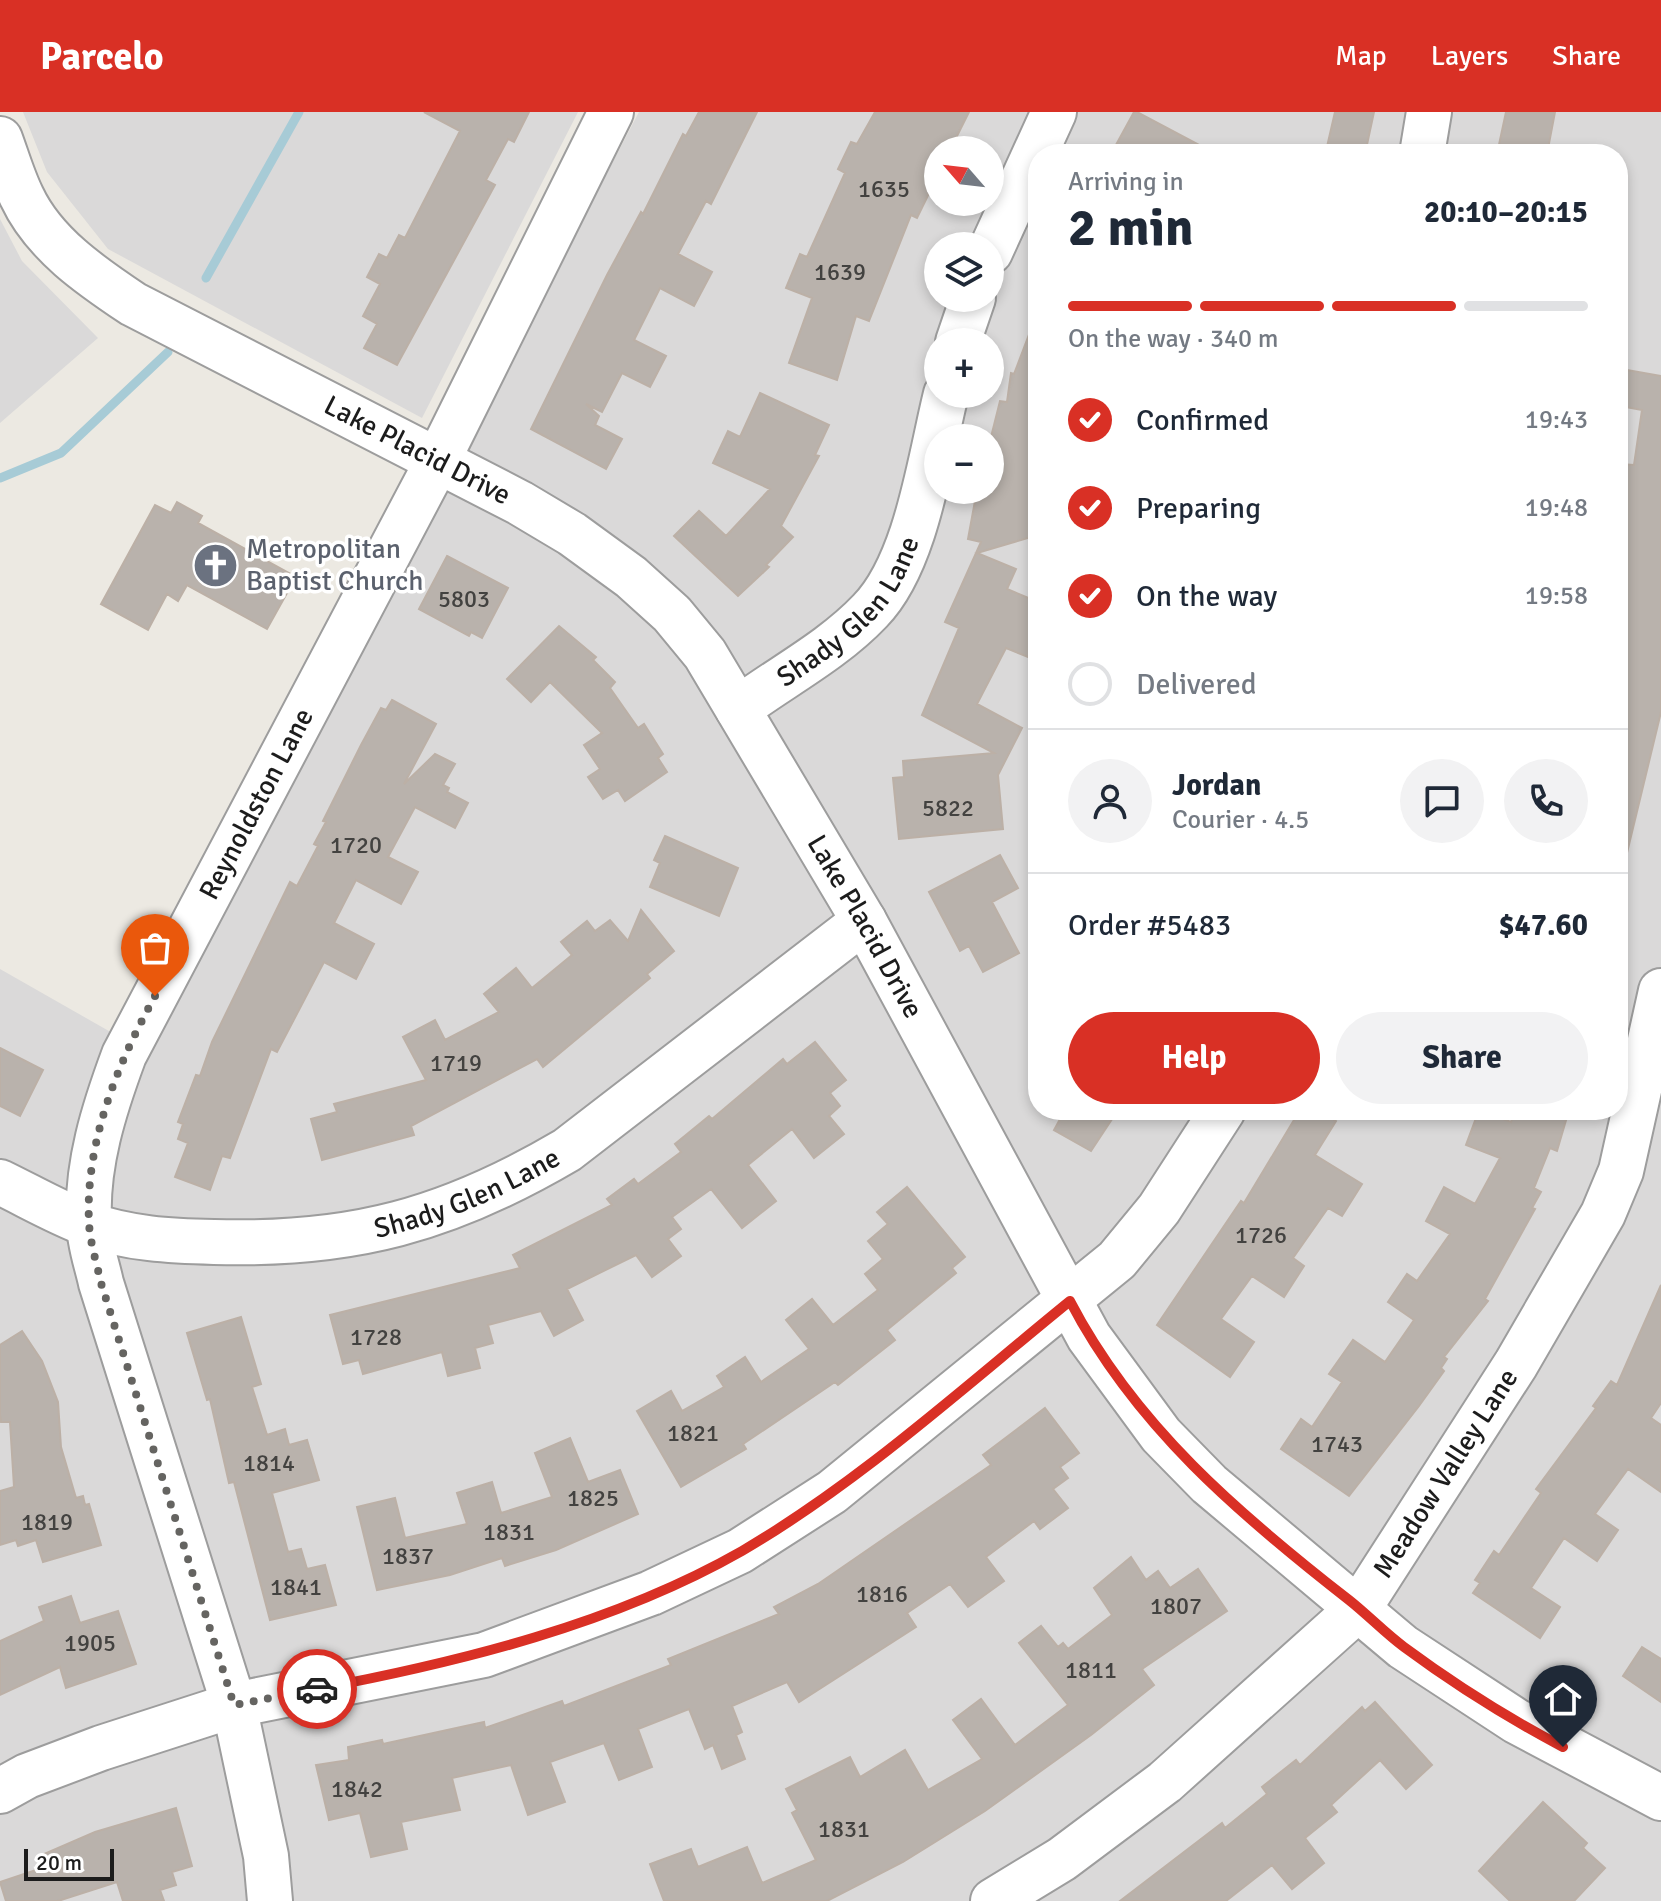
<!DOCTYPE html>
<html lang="en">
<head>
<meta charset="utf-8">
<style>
	:root { --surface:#fff; --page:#f2f2f3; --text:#1f2937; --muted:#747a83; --line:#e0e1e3; --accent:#d93025 }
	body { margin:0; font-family:Signika,sans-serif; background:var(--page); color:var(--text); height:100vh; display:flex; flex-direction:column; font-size:30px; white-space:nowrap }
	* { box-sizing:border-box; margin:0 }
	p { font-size:26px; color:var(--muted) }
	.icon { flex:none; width:44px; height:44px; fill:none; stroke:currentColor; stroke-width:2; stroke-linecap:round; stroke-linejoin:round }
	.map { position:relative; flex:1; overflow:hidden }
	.side { position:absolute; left:1028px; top:32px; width:600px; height:976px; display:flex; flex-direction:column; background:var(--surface); border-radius:32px; box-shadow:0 4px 12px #0003 }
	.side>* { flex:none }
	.needle { width:52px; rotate:298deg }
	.controls { position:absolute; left:924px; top:24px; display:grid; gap:16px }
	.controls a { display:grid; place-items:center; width:80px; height:80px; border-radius:50%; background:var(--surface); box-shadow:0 4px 12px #0003; font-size:40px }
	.scale { position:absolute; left:24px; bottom:20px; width:90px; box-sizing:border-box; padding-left:8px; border:4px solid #1c1c1c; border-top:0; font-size:22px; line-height:28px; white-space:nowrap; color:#1c1c1c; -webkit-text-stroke:6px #fff; paint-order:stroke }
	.pin { position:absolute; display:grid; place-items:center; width:68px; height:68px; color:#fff; margin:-82px -34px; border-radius:50% 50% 50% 0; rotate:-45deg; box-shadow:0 0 8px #0007 }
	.pin .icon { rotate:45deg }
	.courier { position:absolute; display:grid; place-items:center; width:80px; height:80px; margin:-40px; border:6px solid #d93025; border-radius:50%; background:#fff; color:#222; box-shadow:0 2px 10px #0007 }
	.head em { font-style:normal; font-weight:700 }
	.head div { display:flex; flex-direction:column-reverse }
	.head { display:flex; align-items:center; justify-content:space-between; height:136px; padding:0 40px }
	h1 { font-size:52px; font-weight:700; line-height:60px }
	.bar { display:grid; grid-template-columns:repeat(4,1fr); gap:12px 8px; align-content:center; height:96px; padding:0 40px }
	.bar i { height:10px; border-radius:6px; background:var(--line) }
	.bar .selected { background:var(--accent) }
	.bar p { grid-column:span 4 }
	.line { display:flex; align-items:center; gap:20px; padding:0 40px; border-top:2px solid var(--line) }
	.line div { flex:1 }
	.round { display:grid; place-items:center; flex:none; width:84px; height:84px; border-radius:42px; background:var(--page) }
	ol { padding:0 40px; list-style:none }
	li { display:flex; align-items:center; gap:24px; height:88px }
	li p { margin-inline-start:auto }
	li .icon { padding:8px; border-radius:50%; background:var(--accent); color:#fff; stroke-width:4 }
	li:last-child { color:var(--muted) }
	li i { width:44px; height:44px; border:4px solid var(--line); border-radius:50% }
	.cta { display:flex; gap:16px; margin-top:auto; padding:16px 40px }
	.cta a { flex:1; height:92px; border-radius:48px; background:var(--accent); color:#fff; font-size:32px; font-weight:700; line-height:92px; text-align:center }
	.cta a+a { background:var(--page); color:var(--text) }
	header { display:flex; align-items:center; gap:48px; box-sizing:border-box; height:112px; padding:0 40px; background:var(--accent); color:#fff }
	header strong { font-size:38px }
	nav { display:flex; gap:44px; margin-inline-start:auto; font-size:28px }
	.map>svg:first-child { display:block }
</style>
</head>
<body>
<header>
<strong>Parcelo</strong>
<nav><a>Map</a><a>Layers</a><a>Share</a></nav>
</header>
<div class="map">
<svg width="1661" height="1789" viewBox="0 0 1661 1789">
	<rect width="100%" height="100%" fill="#ece9e2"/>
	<!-- residential -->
	<path fill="#dad9d9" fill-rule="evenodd" d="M23,0H578L422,306L108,137L47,60Z
		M639,0H1661V1789H0V857L151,943L180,874ZM938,38H990V90H938ZM1038,42H1618V998H1038ZM938,134H990V186H938ZM938,230H990V282H938ZM938,326H990V378H938Z
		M0,107L22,149L98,226L0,311Z"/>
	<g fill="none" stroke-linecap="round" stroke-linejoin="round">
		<!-- stream -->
		<path stroke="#a7cbd6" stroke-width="9" d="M206,166L299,0
			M0,366L61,341L168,240"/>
	</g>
	<!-- building -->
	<path fill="#b9b2ac" stroke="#bcb0a6" stroke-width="2" d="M424,0H529L514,30L508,27L486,68L495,73L397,253L364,236L377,212L363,204L380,172L367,165L379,142L387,146L399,123L405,126L460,19Z
		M699,0H757L711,92L706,89L678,142L712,160L694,194L660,176L634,228L666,244L650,275L622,261L602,300L586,292L599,304L595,313L622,327L606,357L531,317L607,163L641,100L643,102L683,22L686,24Z
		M875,0H969L950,38H938V63L917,106L911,103L869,209L856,204L837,268L789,251L812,186L786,176L800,142L807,145L845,61L838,57L851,30L857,32Z
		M1134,0H1137L1216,42H1111Z
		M1335,0H1374L1365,42L1326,39Z
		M1506,0H1555L1547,42H1497Z
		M1036,204L1038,423L977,441L1016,457L1007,477L1038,490V549L1006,536L977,592L1022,616L998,663L1003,717L899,727L893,666L904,665L903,649L994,641L922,603L959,516L945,510L981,430L968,427L977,378H990V329L1000,289L1007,290L1011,261L1014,262Z
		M1627,258L1661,264V600L1627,741L1618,740V372L1621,352L1634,353L1642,298L1620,294Z
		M760,281L829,313L815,343L819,344L781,414L793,425L766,453L769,455L738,484L674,424L699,399L726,424L770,377L713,351L728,319L740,325Z
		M177,390L202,404L198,411L296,465L267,517L187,473L178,489L167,482L148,518L101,492L155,393L171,401Z
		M447,444L508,476L482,526L471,520L469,524L419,497Z
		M559,514L596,545L593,548L615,570L610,576L638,616L644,612L663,642L658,646L667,660L625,689L618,678L603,687L588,665L600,657L584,633L602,621L550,570L531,590L507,567Z
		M392,588L436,612L404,672L435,642L455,652L443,673L449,676L447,680L468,691L455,716L415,695L388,745L418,760L401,792L356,768L334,811L374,832L356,867L324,850L277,940L271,937L230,1046L222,1044L210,1078L175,1065L188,1031L178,1027L183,1012L178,1010L196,963L200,964L212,930L290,770L297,774L318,734L314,732L326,710L323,709L361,633L381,596L386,598Z
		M665,724L738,756L719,804L650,775L660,751L654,748Z
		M1000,743L1018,776L992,790L1019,841L983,860L969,834L960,839L929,780Z
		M641,798L674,839L647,862L650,866L543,955L537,947L411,1014L414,1023L322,1048L311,1007L337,1000L334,992L426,968L403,925L435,908L445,928L499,900L484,882L516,856L532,876L572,843L561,830L587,809L595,819L610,808L628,829Z
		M815,930L846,968L830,981L840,994L829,1004L844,1022L814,1046L792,1017L748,1053L776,1089L742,1116L711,1077L672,1105L681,1117L668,1127L681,1144L652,1165L636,1143L567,1177L583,1208L554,1224L541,1199L488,1213L493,1231L475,1236L480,1256L448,1264L442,1240L363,1262L359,1248L343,1252L330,1203L520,1156L513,1143L612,1093L607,1087L634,1067L638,1072L681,1040L675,1032L709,1004L712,1007L783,947L787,952Z
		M0,936L43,958L20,1004L0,994Z
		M1065,998H1118L1091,1039L1054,1018Z
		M1300,998H1318L1336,1009L1315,1043L1362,1072L1342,1104L1328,1096L1293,1146L1304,1154L1284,1185L1252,1164L1221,1207L1254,1230L1230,1265L1157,1213L1241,1089L1244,1091Z
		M1479,998L1511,1010L1515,998H1569L1557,1039L1550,1036L1534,1076L1541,1080L1532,1096L1535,1097L1485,1187L1488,1189L1444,1245L1447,1247L1441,1256L1444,1259L1419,1294L1349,1384L1281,1337L1301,1307L1312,1315L1342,1270L1329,1262L1353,1228L1385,1250L1414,1208L1388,1190L1407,1162L1417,1169L1450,1122L1426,1109L1444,1075L1475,1092L1500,1046L1466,1033Z
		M907,1075L965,1145L952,1156L956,1161L887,1218L895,1228L838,1273L835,1270L743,1332L746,1337L681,1375L637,1299L671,1279L682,1299L724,1275L717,1264L745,1245L761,1270L809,1237L786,1208L812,1187L833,1213L878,1178L865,1162L883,1147L868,1129L888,1112L877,1100Z
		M1661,1173V1291L1651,1306L1661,1313V1380L1628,1357L1595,1402L1618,1418L1597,1449L1564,1426L1531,1476L1560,1495L1540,1526L1473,1481L1480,1471L1475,1468L1494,1439L1499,1443L1541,1381L1536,1377L1596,1296L1593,1294L1611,1269L1617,1273Z
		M241,1205L261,1272L252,1275L267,1323L285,1317L289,1333L307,1328L319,1368L272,1381L288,1440L301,1437L307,1457L325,1453L336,1493L270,1508L234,1370L229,1371L210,1287L207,1288L187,1221Z
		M22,1219L42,1249L58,1290L61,1335L76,1386L83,1384L85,1393L89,1392L101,1433L43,1450L36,1428L18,1434L16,1428L0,1433V1379L14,1375L10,1310H1L0,1303V1233Z
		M1045,1296L1079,1341L1060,1355L1068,1366L1053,1377L1068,1396L1040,1417L1034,1409L986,1445L1004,1469L968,1495L950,1472L907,1501L916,1515L799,1590L787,1570L732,1594L742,1620L736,1623L745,1647L722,1657L713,1633L705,1637L689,1597L638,1617L652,1655L619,1668L604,1631L550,1650L565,1690L528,1703L511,1653L452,1666L460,1698L401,1710L407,1737L371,1745L360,1701L329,1708L316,1653L349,1648L348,1635L382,1628L383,1632L484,1610L485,1616L562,1589L564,1594L671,1553L668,1547L779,1502L774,1495L818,1472L991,1353L983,1343Z
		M570,1326L588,1370L620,1358L638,1402L556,1438L505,1454L502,1446L450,1463L377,1478L357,1395L395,1386L405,1426L467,1412L457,1381L492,1370L501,1401L552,1385L535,1341Z
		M1131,1445L1146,1468L1158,1459L1170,1476L1198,1457L1227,1499L1142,1557L1154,1573L1091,1623L985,1699L903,1750L827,1789H664L650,1752L691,1737L698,1755L747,1735L762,1771L816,1748L792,1701L797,1698L786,1677L850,1645L860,1665L905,1638L928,1678L982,1647L953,1608L981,1587L1015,1633L1068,1593L1019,1531L1041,1514L1058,1535L1063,1531L1068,1537L1112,1503L1094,1476Z
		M71,1484L80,1511L118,1499L136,1552L66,1576L60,1555L0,1583V1529L44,1509L39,1495Z
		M1642,1535L1661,1547V1590L1623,1564Z
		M1375,1590L1432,1653L1406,1677L1380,1648L1331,1693L1337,1700L1305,1726L1324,1751L1292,1777L1272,1753L1226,1789H1120L1222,1711L1225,1716L1267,1682L1262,1675L1296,1648L1300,1653L1362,1595L1365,1599Z
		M1543,1690L1587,1731L1583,1736L1605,1756L1574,1789H1510L1479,1759Z
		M176,1696L192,1754L172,1760L176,1773L160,1778L164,1789H123L117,1770L58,1789H6L0,1770L48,1754L44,1742L95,1720Z"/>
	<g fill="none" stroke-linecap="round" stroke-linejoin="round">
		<defs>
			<g id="minor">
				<path id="s1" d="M0,27C7,46 13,67 22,85C44,132 91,164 133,192L520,391L572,422L631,465L672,502L705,542L864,809L1089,1225L1161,1323L1209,1372L1403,1535L1516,1609L1661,1686"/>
				<path d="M1422,42L1429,0"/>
				<path d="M990,140L1054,0"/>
				<path d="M958,230L973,186"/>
				<path id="s2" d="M738,597C781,565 832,539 870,499C917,451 930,346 946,282"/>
				<path id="s3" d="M0,1070C29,1084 58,1101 88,1112C127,1127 172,1129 214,1130C352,1134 448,1108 567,1038L864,809"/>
				<path d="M0,1679L27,1664L101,1636L234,1593L484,1543L651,1481L740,1439L832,1380L1117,1148L1159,1097L1223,998"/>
				<path id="s4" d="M270,1789L266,1744L234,1593L101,1171C97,1152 89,1131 89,1111C86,1053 104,997 124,943L437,350L611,0"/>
				<path id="s5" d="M993,1789L1062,1747L1165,1670L1359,1496L1516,1252L1603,1102L1621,1059L1661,879"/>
			</g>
		</defs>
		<!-- minor casing -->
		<use href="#minor" stroke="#9d9d9d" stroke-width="48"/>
		<!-- minor -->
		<use href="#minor" stroke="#fff" stroke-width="44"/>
	</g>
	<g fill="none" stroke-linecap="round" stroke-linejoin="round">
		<!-- done -->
		<path stroke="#656461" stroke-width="8" stroke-dasharray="0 14.4" d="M155,884C117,953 85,1031 89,1111C90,1131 97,1152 101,1171L234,1593L317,1577"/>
		<!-- route -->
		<path stroke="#d93025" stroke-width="10" d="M317,1577C460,1550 614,1512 742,1439C860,1370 964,1275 1070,1189C1135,1314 1240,1403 1349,1488C1368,1503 1385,1521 1404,1535C1454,1572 1508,1606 1563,1635"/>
	</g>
	<!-- icons -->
	<defs>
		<symbol id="church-disc" viewBox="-11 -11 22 22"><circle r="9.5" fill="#6b7280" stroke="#fff"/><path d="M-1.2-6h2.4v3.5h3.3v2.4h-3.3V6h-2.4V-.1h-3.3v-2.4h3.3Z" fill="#fff"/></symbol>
	</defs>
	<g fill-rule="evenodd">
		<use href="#church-disc" x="190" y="428" width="51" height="51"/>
	</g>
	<g text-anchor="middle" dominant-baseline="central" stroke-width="7" stroke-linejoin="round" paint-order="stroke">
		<!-- number labels -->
		<g font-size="24" fill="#434240">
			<text x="884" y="77">1635</text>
			<text x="840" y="160">1639</text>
			<text x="464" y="487">5803</text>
			<text x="948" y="696">5822</text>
			<text x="356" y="733">1720</text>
			<text x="456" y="951">1719</text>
			<text x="1261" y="1123">1726</text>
			<text x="376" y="1225">1728</text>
			<text x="693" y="1321">1821</text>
			<text x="1337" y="1332">1743</text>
			<text x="269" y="1351">1814</text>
			<text x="593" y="1386">1825</text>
			<text x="47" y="1410">1819</text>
			<text x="509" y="1420">1831</text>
			<text x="408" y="1444">1837</text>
			<text x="296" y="1475">1841</text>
			<text x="882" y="1482">1816</text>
			<text x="1176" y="1494">1807</text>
			<text x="90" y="1531">1905</text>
			<text x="1091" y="1558">1811</text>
			<text x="357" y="1677">1842</text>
			<text x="844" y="1717">1831</text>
		</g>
		<!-- street labels -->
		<g font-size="28" fill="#1c1c1c" stroke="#fff">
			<text stroke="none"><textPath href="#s1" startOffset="538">Lake Placid Drive</textPath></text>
			<text stroke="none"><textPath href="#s2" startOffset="150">Shady Glen Lane</textPath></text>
			<text stroke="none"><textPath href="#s4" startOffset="1160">Reynoldston Lane</textPath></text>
			<text stroke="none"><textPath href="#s1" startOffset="1210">Lake Placid Drive</textPath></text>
			<text stroke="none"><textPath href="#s3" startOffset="486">Shady Glen Lane</textPath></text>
			<text stroke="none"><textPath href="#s5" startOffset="630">Meadow Valley Lane</textPath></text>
		</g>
		<!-- worship labels -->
		<g font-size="28" fill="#5b616d" stroke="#fff" text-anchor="start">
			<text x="246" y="437">Metropolitan<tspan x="246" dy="32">Baptist Church</tspan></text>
		</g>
	</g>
</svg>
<div class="controls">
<a><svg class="needle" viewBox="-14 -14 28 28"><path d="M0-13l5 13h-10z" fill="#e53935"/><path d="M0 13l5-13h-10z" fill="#747a83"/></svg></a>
<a><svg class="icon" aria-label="layers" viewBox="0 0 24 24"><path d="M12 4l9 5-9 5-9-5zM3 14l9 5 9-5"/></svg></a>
<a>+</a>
<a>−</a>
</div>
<div class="scale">20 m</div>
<div class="pin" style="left:155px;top:884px;background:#ea580c"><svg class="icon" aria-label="bag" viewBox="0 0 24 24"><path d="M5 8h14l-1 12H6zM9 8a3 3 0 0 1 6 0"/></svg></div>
<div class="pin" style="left:1563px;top:1635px;background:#1f2937"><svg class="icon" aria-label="home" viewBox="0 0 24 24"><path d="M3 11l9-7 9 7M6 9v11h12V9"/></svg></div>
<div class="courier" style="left:317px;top:1577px"><svg class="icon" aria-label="car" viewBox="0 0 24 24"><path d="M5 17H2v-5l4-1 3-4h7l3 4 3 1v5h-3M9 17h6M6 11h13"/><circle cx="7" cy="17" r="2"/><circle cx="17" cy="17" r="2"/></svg></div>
<section class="side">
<div class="head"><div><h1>2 min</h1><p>Arriving in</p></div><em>20:10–20:15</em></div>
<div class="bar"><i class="selected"></i><i class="selected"></i><i class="selected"></i><i></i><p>On the way · 340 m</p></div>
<ol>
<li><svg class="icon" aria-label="check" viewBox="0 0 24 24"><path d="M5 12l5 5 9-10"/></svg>Confirmed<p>19:43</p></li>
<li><svg class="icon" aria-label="check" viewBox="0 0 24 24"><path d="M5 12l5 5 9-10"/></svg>Preparing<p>19:48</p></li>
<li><svg class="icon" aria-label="check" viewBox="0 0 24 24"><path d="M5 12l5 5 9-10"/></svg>On the way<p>19:58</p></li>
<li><i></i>Delivered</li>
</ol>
<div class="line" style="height:144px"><a class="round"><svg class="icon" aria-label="person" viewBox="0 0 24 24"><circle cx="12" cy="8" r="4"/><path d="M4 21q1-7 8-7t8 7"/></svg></a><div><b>Jordan</b><p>Courier · 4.5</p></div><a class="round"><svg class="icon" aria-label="chat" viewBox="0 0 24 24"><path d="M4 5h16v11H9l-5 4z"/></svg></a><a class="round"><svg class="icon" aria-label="phone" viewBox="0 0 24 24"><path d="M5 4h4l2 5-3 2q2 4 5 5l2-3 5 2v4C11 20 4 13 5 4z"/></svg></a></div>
<div class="line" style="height:104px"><div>Order #5483</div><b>$47.60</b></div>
<div class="cta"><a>Help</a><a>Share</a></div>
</section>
</div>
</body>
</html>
